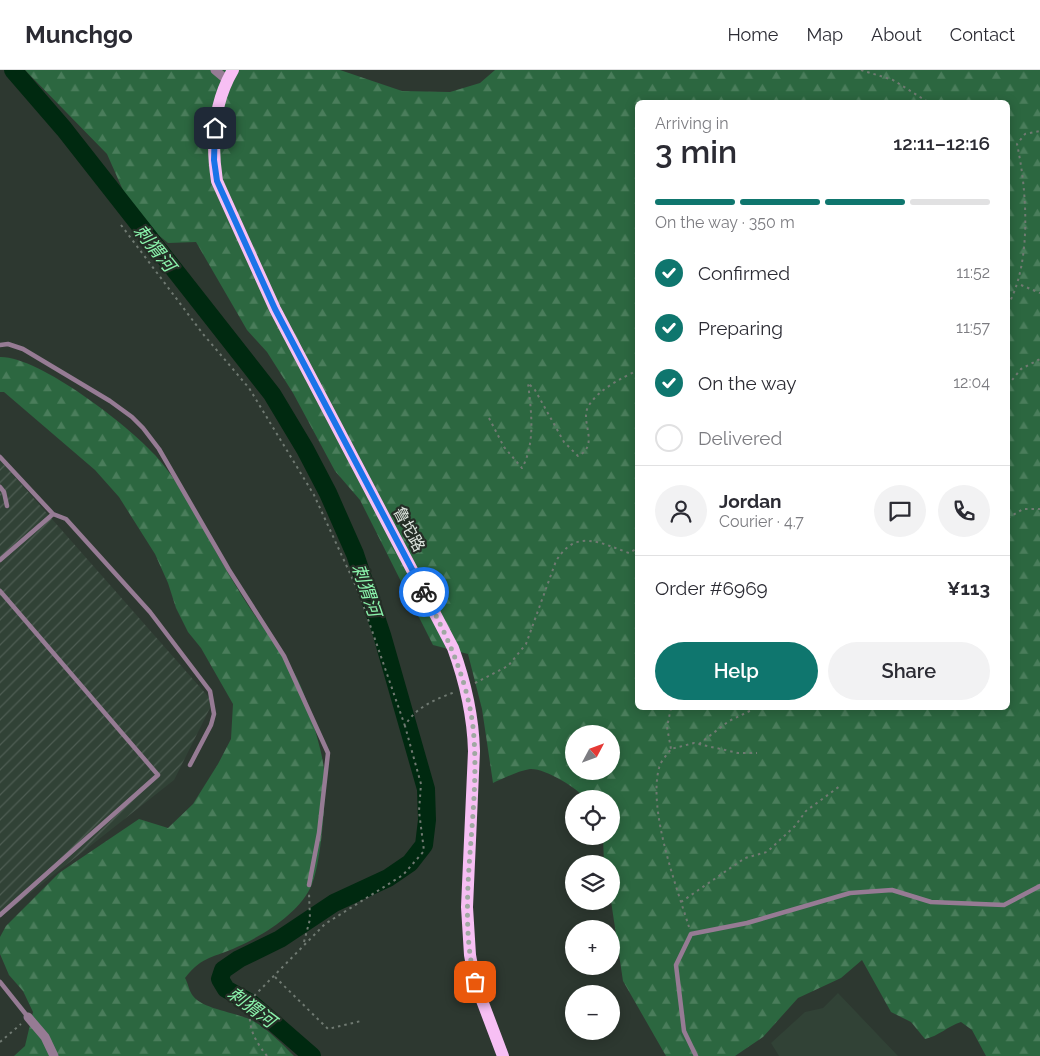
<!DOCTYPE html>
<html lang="en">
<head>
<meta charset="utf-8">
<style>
	:root { --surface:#fff; --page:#f2f2f3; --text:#2b2b33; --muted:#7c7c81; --line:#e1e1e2; --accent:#0f766e }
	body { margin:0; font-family:Raleway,"Noto Sans SC",sans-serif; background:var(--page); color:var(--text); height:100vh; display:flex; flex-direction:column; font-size:19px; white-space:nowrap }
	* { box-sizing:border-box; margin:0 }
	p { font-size:16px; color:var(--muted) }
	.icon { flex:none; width:28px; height:28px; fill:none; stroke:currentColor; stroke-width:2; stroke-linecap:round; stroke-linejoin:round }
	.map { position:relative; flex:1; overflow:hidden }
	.drawer { position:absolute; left:635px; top:30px; width:375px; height:610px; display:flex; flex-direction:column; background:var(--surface); border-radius:8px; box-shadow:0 2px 12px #0003 }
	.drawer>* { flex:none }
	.needle { width:32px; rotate:49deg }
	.tools { position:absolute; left:565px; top:655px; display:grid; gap:10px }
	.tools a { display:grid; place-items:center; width:55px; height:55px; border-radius:50%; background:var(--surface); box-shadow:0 2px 12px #0003; font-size:25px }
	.pin { position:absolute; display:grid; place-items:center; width:42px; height:42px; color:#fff; margin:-21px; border-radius:10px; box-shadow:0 2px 8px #0006 }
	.courier { position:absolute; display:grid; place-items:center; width:50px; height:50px; margin:-25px; border:4px solid #1a73e8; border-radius:50%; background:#fff; color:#222; box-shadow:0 1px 6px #0007 }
	.headline em { font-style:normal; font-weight:600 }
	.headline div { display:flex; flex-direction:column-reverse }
	.headline { display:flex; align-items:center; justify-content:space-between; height:85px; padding:0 20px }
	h1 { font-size:32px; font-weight:600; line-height:38px }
	.bar { display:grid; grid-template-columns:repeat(4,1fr); gap:8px 5px; align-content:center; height:60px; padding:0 20px }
	.bar i { height:6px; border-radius:4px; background:var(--line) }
	.bar .on { background:var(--accent) }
	.bar p { grid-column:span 4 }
	.line { display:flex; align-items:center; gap:12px; padding:0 20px; border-top:1px solid var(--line) }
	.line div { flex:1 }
	.round { display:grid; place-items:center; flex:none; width:52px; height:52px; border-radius:26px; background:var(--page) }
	ol { padding:0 20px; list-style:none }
	li { display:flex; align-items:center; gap:15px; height:55px }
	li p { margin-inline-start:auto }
	li .icon { padding:5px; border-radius:50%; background:var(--accent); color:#fff; stroke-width:4 }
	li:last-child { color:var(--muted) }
	li i { width:28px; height:28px; border:2px solid var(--line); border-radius:50% }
	.cta { display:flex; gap:10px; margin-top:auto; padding:10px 20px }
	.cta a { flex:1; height:58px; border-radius:30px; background:var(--accent); color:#fff; font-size:20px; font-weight:600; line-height:58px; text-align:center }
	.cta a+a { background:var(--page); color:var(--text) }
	header { display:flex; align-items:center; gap:30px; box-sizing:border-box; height:70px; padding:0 25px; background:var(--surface); border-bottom:1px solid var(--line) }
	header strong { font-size:24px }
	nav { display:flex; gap:28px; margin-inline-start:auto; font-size:18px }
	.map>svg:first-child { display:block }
</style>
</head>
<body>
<header>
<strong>Munchgo</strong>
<nav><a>Home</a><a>Map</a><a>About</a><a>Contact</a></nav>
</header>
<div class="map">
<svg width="1040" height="986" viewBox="0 0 1040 986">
	<defs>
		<pattern id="industrial-furrows" width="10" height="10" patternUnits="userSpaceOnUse" patternTransform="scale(1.25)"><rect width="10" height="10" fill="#314236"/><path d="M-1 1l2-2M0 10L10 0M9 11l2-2" fill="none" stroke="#4e5d53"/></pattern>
		<pattern id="forest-firs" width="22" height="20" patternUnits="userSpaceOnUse" patternTransform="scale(1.25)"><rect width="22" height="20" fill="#2c6740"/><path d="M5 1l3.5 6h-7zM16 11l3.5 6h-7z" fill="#4a7d5b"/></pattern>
	</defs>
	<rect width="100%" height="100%" fill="#2d3830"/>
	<!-- built -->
	<path fill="#314236" d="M838,923L898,986H779L771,973L805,942L823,938Z"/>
	<!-- industrial -->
	<path fill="url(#industrial-furrows)" d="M0,390L213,632L174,710L0,847Z"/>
	<!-- forest -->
	<path fill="url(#forest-firs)" fill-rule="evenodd" d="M25,0H340L402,21L450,22L480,13L495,0H1040V986H986L972,960L961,952C948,956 939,966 925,969L911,952L891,942L862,890L841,908L798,928L763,967L735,986H666L623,911L611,831V794H604L603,766H611V729H586C577,718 545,698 530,699C518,701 504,708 493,713L482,639L468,584L433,575L360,430L335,401L293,323L267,282L247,260L196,172L168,173L134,145L107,84ZM638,32H1008V638H638ZM574,664H611V701H574Z
		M0,287C39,286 129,356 155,385C185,418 204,463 227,501C236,516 245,532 256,547C270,567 286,586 297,608C306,626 312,648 317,667C320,678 323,689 324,700C327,723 321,793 312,814C301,842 264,865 237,877C214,888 203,885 185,908C188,913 189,921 193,926C204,940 237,942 253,951C269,960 282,974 294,986H14L25,976L33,942L23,921L9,905L0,884V867L6,856L59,803L139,749L168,758L193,734L218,694L231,669L233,634L201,578L188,562L176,538L168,513L155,484L119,427L95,400L4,322H0Z"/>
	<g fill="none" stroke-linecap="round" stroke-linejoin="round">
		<!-- river -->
		<path stroke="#002910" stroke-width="18" d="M13,0L64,59L272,324L305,379L328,423L355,484L382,565L426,719L427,750L424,775L410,793L388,808L334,833L280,869L239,889L223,900L220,909L226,919L251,933L312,986"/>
		<!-- path -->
		<path stroke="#707a72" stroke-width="2" stroke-dasharray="2.5 4" stroke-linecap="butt" d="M861,0L893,10L928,32
			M121,155L203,264L249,318L314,425L359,523L405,656
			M1021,215L1040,223
			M1008,235C1032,192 1027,120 1017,74L1025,64L1040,61
			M1008,315L1021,299L1040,289
			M489,348L504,377L522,398C536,373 531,339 528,313L535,320L564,372L578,386C600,375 580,352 588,337C597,320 622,308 638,300
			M1008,448L1023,439H1040
			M475,613L508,596L526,574L556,491C576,458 600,473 629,483L638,478
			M671,638L667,657L671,679
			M699,674L729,651L756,638
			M681,832L745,788L767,782L795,756L806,741L840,716
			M689,857C676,815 648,741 659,698C660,692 667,685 671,679L694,673L738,683H757
			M304,872L310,849L309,823
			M275,907L328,959L361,951
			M0,972L21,954
			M267,986C251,966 245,950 254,926L325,854L403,805L424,781L419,741L421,714L405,656C414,638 436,629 455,622"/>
		<!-- lane -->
		<path stroke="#967b94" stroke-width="4.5" d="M0,275L8,274L23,279L110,331L132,347L143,358L159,379L229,500L284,586L328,683L319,763L309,815
			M0,387L53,444L0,490
			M0,417L4,422L7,436
			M53,444L66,449L150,542L210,621L214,644L211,655L190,695
			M0,521L158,705L0,845
			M0,912L28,947
			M696,986L684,961L676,895L691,864L747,853L850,823L892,820L931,832L1004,835L1040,816"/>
		<!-- street -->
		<path stroke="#967b94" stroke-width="9" d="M215,0L227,10
			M28,947L45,967L54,986"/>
		<!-- primary -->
		<path stroke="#f7bff4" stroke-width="12" d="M233,0C213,34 211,73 217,111L275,239L453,578C465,611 473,645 474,681L467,837L470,885L475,912L503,986"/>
	</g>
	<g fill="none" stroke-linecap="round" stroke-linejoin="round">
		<!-- done -->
		<path stroke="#a0a8a2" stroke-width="5" stroke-dasharray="0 9" d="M424,522C447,566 467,608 473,657C482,742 455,828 475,912"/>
		<!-- route -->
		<path stroke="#1a73e8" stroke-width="6" d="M215,58L214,90L217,111L275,239L424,522"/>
	</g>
	<g text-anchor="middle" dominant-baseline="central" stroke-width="4.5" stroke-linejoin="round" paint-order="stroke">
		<!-- street labels -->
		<g font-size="16" fill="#dee5df" stroke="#242e26">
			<text transform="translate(409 459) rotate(62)">鲁坨路</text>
		</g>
		<!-- water labels -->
		<g font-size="18" font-style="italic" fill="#8bf4ac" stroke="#242e26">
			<text transform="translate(155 178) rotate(51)">刺猬河</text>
			<text transform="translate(367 520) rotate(71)">刺猬河</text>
			<text transform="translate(252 937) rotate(37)">刺猬河</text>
		</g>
	</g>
</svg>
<div class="tools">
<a><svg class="needle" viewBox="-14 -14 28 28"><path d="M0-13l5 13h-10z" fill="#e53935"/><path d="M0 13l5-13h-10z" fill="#7c7c81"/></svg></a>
<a><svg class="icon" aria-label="locate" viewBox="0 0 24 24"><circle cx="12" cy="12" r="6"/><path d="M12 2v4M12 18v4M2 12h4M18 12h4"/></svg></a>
<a><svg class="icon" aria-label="layers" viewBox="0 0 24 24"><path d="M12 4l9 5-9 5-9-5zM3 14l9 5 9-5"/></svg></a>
<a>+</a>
<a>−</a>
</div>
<div class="pin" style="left:475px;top:912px;background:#ea580c"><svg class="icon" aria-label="bag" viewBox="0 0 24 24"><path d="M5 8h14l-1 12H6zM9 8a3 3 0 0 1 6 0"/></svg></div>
<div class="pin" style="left:215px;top:58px;background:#1f2937"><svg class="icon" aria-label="home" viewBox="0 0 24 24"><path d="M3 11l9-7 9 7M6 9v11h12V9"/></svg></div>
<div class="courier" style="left:424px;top:522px"><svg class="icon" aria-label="bike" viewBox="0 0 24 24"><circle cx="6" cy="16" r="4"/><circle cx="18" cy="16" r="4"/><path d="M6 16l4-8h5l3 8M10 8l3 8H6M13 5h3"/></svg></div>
<section class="drawer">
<div class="headline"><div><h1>3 min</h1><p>Arriving in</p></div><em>12:11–12:16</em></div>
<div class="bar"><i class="on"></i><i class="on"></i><i class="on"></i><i></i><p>On the way · 350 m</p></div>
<ol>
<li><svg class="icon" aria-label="check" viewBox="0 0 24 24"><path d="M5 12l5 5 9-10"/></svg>Confirmed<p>11:52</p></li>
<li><svg class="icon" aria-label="check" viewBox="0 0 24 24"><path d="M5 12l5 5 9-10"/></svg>Preparing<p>11:57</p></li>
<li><svg class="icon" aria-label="check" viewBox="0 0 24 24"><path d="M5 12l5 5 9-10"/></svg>On the way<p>12:04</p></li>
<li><i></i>Delivered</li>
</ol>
<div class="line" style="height:90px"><a class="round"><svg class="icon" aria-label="person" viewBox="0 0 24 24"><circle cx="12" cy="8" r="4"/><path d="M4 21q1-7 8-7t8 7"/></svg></a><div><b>Jordan</b><p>Courier · 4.7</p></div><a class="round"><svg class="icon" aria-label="chat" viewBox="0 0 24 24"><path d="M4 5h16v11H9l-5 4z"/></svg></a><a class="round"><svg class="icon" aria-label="phone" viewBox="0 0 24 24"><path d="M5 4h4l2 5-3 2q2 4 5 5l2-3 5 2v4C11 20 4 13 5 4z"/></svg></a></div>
<div class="line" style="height:65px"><div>Order #6969</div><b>¥113</b></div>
<div class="cta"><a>Help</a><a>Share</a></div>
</section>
</div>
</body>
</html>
